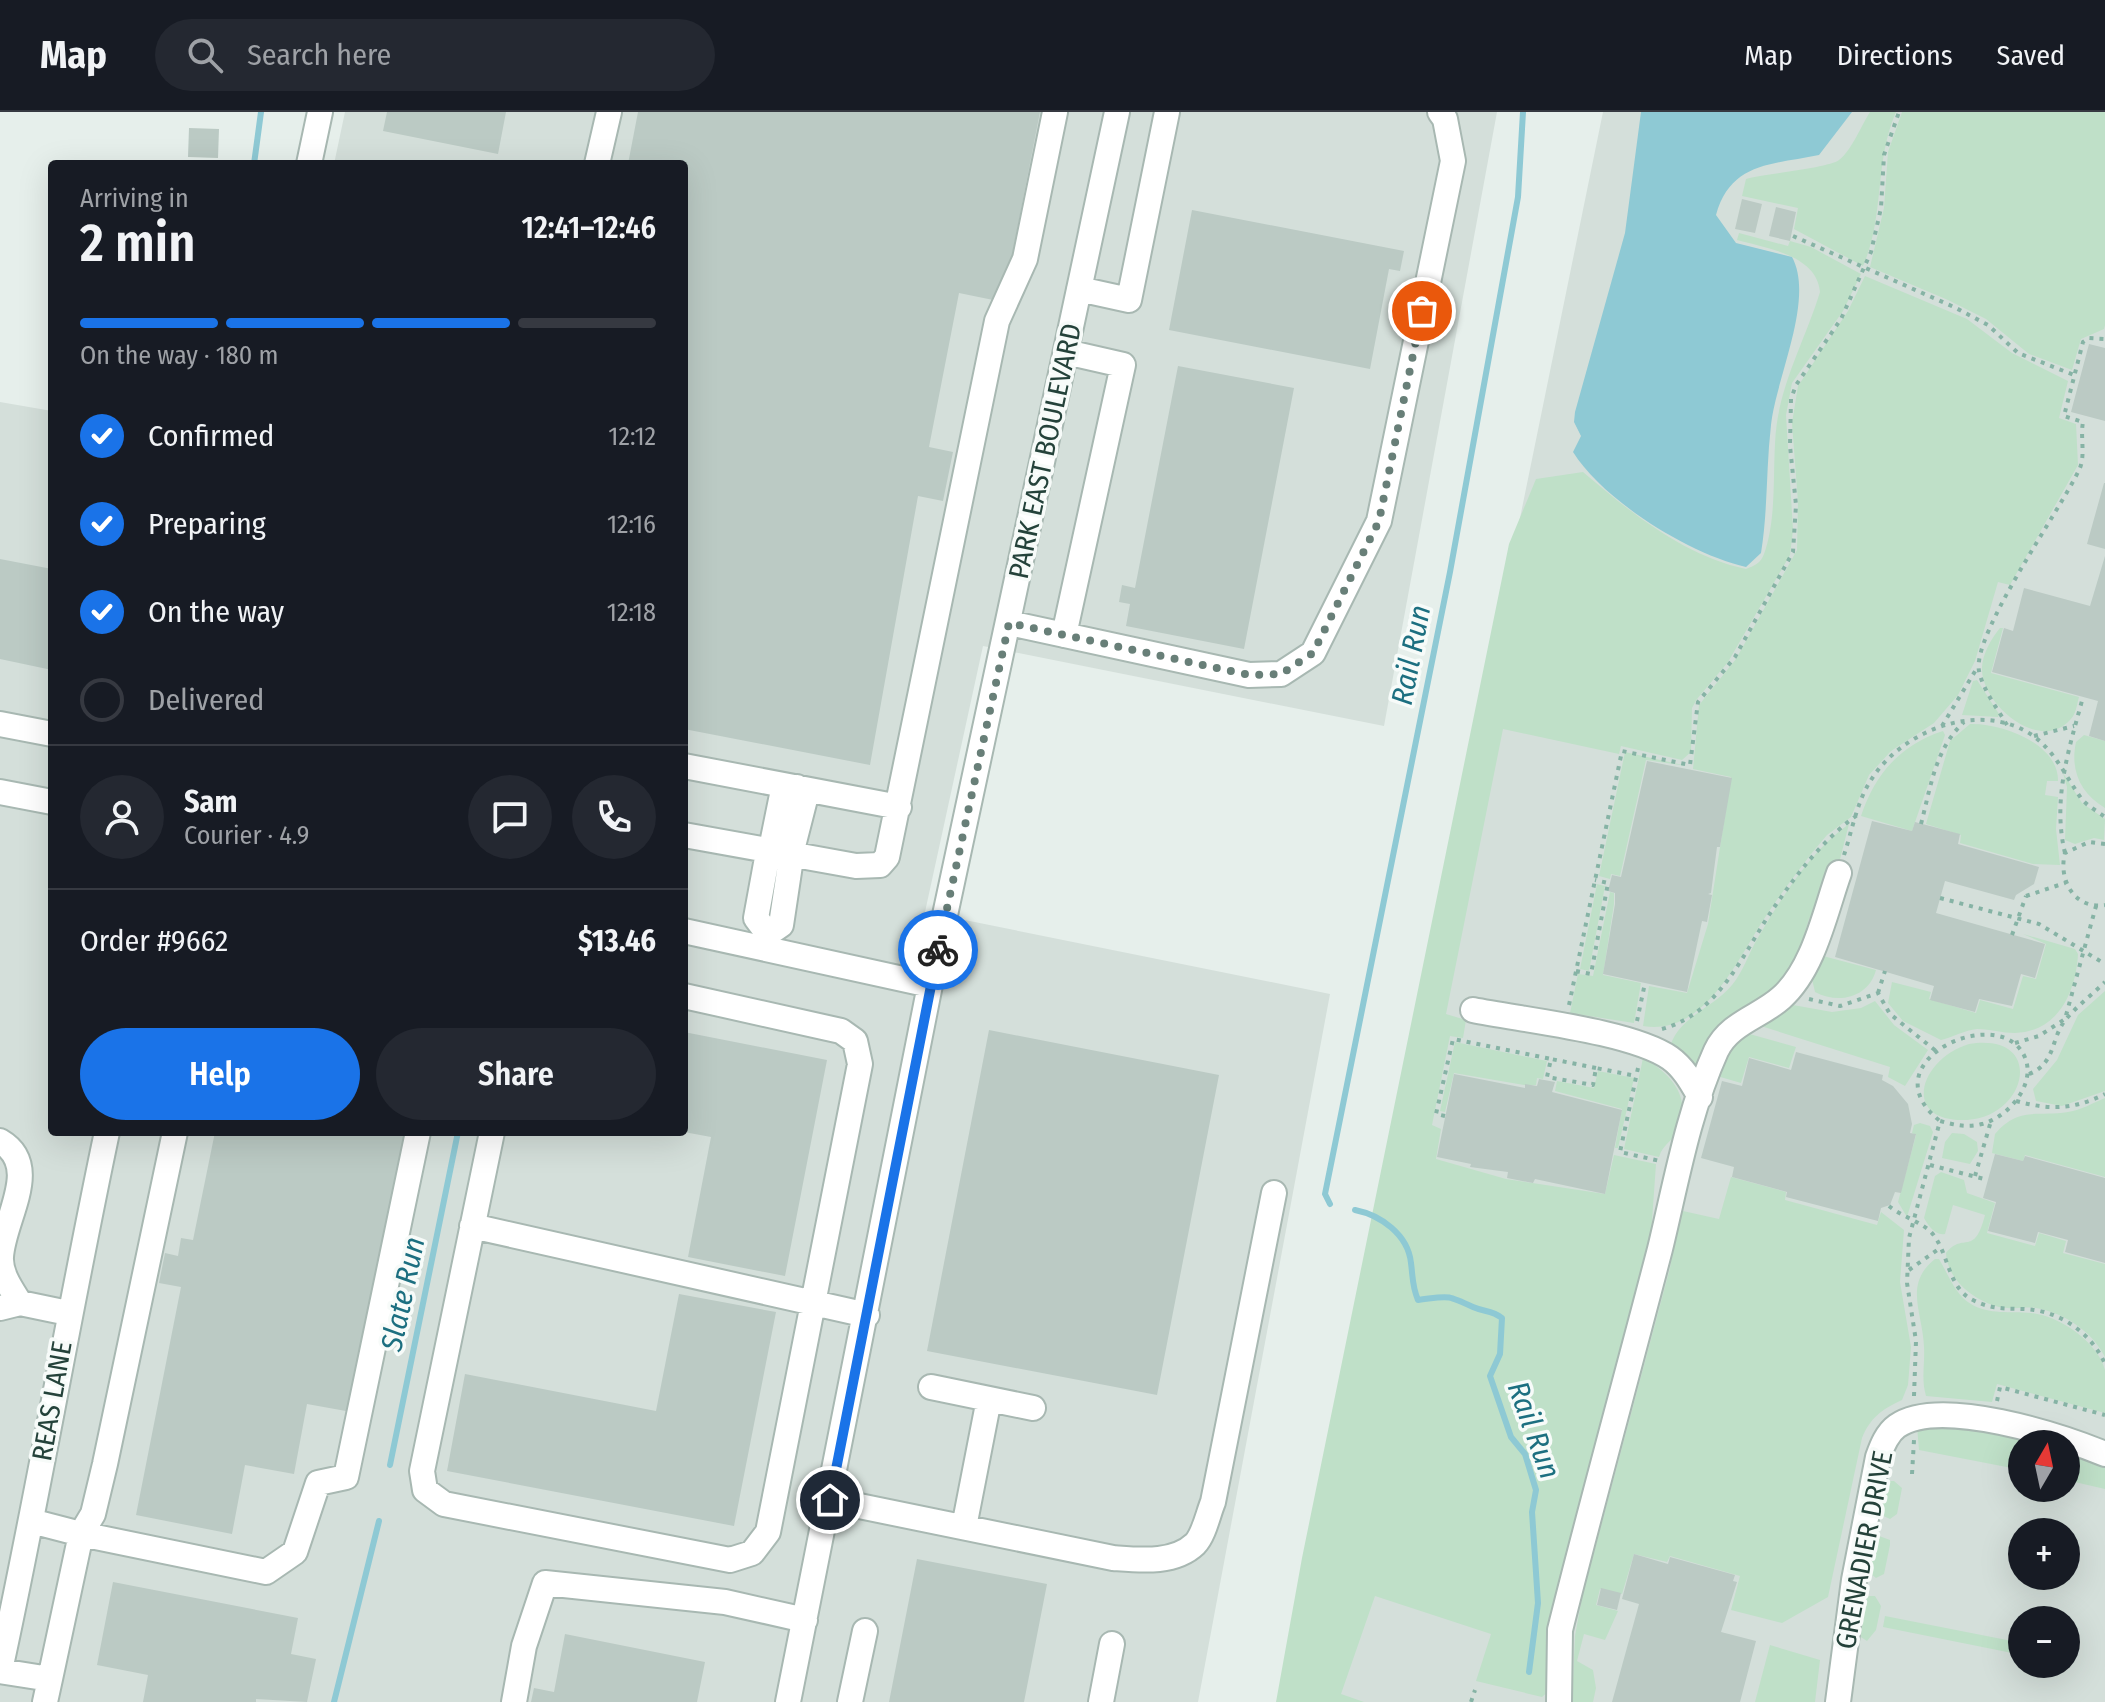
<!DOCTYPE html>
<html lang="en">
<head>
<meta charset="utf-8">
<style>
	:root { --surface:#171b24; --page:#242831; --text:#f1f3f6; --muted:#9ea1a6; --line:#363941; --accent:#1a73e8 }
	body { margin:0; font-family:"Fira Sans Condensed",sans-serif; background:var(--page); color:var(--text); height:100vh; display:flex; flex-direction:column; font-size:30px; white-space:nowrap }
	* { box-sizing:border-box; margin:0 }
	p { font-size:26px; color:var(--muted) }
	.icon { flex:none; width:44px; height:44px; fill:none; stroke:currentColor; stroke-width:2; stroke-linecap:round; stroke-linejoin:round }
	.map { position:relative; flex:1; overflow:hidden }
	.sheet { position:absolute; left:48px; top:48px; width:640px; height:976px; display:flex; flex-direction:column; background:var(--surface); border-radius:8px; box-shadow:0 8px 32px #0002 }
	.sheet>* { flex:none }
	.needle { width:52px; rotate:9deg }
	.buttons { position:absolute; left:2008px; top:1318px; display:grid; gap:16px }
	.buttons a { display:grid; place-items:center; width:72px; height:72px; border-radius:50%; background:var(--surface); box-shadow:0 8px 32px #0002; font-size:40px }
	.pin { position:absolute; display:grid; place-items:center; width:68px; height:68px; color:#fff; margin:-34px; border:4px solid #fff; border-radius:50%; box-shadow:0 2px 8px #0007 }
	.courier { position:absolute; display:grid; place-items:center; width:80px; height:80px; margin:-40px; border:6px solid #1a73e8; border-radius:50%; background:#fff; color:#222; box-shadow:0 2px 10px #0007 }
	.overview em { font-style:normal; font-weight:600 }
	.overview div { display:flex; flex-direction:column-reverse }
	.overview { display:flex; align-items:center; justify-content:space-between; height:136px; padding:0 32px }
	h1 { font-size:52px; font-weight:600; line-height:60px }
	.bar { display:grid; grid-template-columns:repeat(4,1fr); gap:12px 8px; align-content:center; height:96px; padding:0 32px }
	.bar i { height:10px; border-radius:6px; background:var(--line) }
	.bar .selected { background:var(--accent) }
	.bar p { grid-column:span 4 }
	.line { display:flex; align-items:center; gap:20px; padding:0 32px; border-top:2px solid var(--line) }
	.line div { flex:1 }
	.round { display:grid; place-items:center; flex:none; width:84px; height:84px; border-radius:42px; background:var(--page) }
	ol { padding:0 32px; list-style:none }
	li { display:flex; align-items:center; gap:24px; height:88px }
	li p { margin-inline-start:auto }
	li .icon { padding:8px; border-radius:50%; background:var(--accent); color:#fff; stroke-width:4 }
	li:last-child { color:var(--muted) }
	li i { width:44px; height:44px; border:4px solid var(--line); border-radius:50% }
	.primary-button { display:flex; gap:16px; margin-top:auto; padding:16px 32px }
	.primary-button a { flex:1; height:92px; border-radius:48px; background:var(--accent); color:#fff; font-size:32px; font-weight:600; line-height:92px; text-align:center }
	.primary-button a+a { background:var(--page); color:var(--text) }
	header { display:flex; align-items:center; gap:48px; box-sizing:border-box; height:112px; padding:0 40px; background:var(--surface); border-bottom:2px solid var(--line) }
	header strong { font-size:38px }
	nav { display:flex; gap:44px; margin-inline-start:auto; font-size:28px }
	.search { width:560px; height:72px; background:var(--page); display:flex; align-items:center; gap:20px; box-sizing:border-box; padding:0 28px; border-radius:44px; color:var(--muted); font-size:30px }
	.map>svg:first-child { display:block }
</style>
</head>
<body>
<header>
<strong>Map</strong>
<div class="search"><svg class="icon" aria-label="search" viewBox="0 0 24 24"><circle cx="10" cy="10" r="6"/><path d="M15 15l6 6"/></svg>Search here</div>
<nav><a>Map</a><a>Directions</a><a>Saved</a></nav>
</header>
<div class="map">
<svg width="2105" height="1590" viewBox="0 0 2105 1590">
	<rect width="100%" height="100%" fill="#e6efeb"/>
	<!-- built -->
	<path fill="#d4dfda" fill-rule="evenodd" d="M345,0H1497L1384,614L983,534L925,800L1330,882L1198,1590H0V290L52,299V1020H684V52H334Z
		M1603,0H2105V1590H1278ZM2022,1332H2066V1376H2022ZM2022,1420H2066V1464H2022ZM2022,1508H2066V1552H2022Z"/>
	<!-- green -->
	<path fill="#bfe0c8" d="M1870,0H1896C1874,50 1885,104 1863,154L1794,117L1798,96L1742,84L1746,67C1764,62 1829,56 1839,48C1852,38 1861,14 1870,0Z
		M1902,0H2105V213L2104,217L2081,227L2072,258L2029,242L1986,207L1948,188L1870,155L1884,96L1888,40Z
		M1739,121L1788,134L1790,129L1811,135L1861,162L1843,199L1792,271L1786,303L1793,418L1790,443L1728,550L1697,587L1692,596L1691,640L1682,648L1621,634L1619,642L1503,617L1446,902L1466,908L1463,926L1450,924L1432,1013L1441,1017L1436,1047L1506,1067L1605,1082L1614,1043L1656,1052L1650,1137L1550,1578L1542,1585L1476,1569L1491,1522L1375,1484L1341,1582L1364,1590H1276L1302,1446L1509,432L1536,367L1583,360C1630,400 1684,444 1746,457C1754,454 1761,451 1764,442C1776,409 1773,367 1775,332C1777,276 1804,232 1820,180C1817,143 1766,136 1737,128Z
		M1865,164L1967,207L2012,241L2068,269L2059,306L2076,312L2078,353L2010,473L1998,470L1975,549L1958,583L1934,611L1891,639L1869,663L1851,705L1827,723L1811,742C1795,763 1779,784 1764,807C1737,848 1705,924 1643,914L1649,874L1687,881L1708,812L1731,665L1693,657L1699,593L1736,547L1797,438L1798,390L1792,311L1798,274L1848,199Z
		M2000,516H2003L1991,561L2079,585C2077,592 2076,603 2070,608C2039,642 1980,591 1982,555C1983,541 1991,527 2000,516Z
		M1977,568L1999,602L1998,605L1962,603L1973,569Z
		M1970,612C2002,611 2059,632 2058,669H2047L2045,683L2058,685L2056,717L2060,753L2033,752L1960,731L1961,723L1926,712L1950,629Z
		M1943,619L1945,623L1912,719L1861,704C1875,662 1900,633 1943,619Z
		M2084,623L2105,629V696C2080,681 2070,658 2076,630Z
		M1625,640L1687,654L1646,648L1620,764L1611,762L1610,767L1599,764Z
		M2063,661L2082,691L2105,707L2104,728L2094,726L2075,732L2065,728L2067,675Z
		M1849,712L1837,759L1809,807L1798,843L1784,868L1700,952L1691,951L1671,932C1680,905 1714,895 1732,873C1743,860 1748,843 1756,829C1781,787 1809,740 1849,712Z
		M1597,772L1605,774L1589,859L1580,857Z
		M1610,780L1614,781V792L1603,863L1641,871L1634,911L1570,901L1578,862L1593,864Z
		M2023,822L2075,837L2078,842C2076,880 2058,920 2015,921C2002,921 1990,917 1977,917C1965,918 1953,925 1941,928L1903,909L1888,891L1892,870L1931,880L1929,887L1976,901L1980,888L2013,897L2023,864L2036,867L2046,832Z
		M1823,844L1876,858C1869,885 1839,893 1815,880L1812,867Z
		M2105,879V979L2062,994L2036,989L2033,977L2057,948L2078,903Z
		M1875,889L1894,913L1928,938L1905,974L1888,965L1890,955L1761,914L1793,893L1832,900L1861,896Z
		M1746,921L1796,935L1789,956L1749,945L1741,971L1717,964L1733,934Z
		M1455,930L1547,949L1543,967L1537,966L1536,973H1524L1454,961L1445,1000L1440,999Z
		M1969,932C2046,920 2028,1005 1967,1008C1900,1011 1919,947 1969,932Z
		M1643,946C1670,960 1694,987 1677,1019C1672,1030 1663,1032 1659,1045L1624,1037Z
		M1598,959L1634,966L1618,1036H1615L1622,997L1555,979L1557,969L1594,976Z
		M2105,986V1065L2025,1043L2023,1049L1992,1041L1995,1022C2019,994 2037,1005 2068,1000C2081,998 2093,991 2105,986Z
		M1920,1011L1930,1014L1933,1020L1907,1105L1898,1090L1916,1023L1912,1021L1914,1013Z
		M1952,1021L1964,1022L1977,1030L1978,1039L1970,1052L1942,1046L1945,1030Z
		M1941,1060L1964,1068L1967,1081L1995,1091L1987,1121L2035,1134L2039,1121L2066,1129L2063,1141L2105,1152V1245C2092,1219 2064,1201 2036,1196C2024,1194 2011,1198 1999,1195C1975,1189 1947,1168 1946,1141C1964,1119 1974,1146 1985,1103L1953,1093L1945,1122C1935,1124 1928,1113 1924,1106L1935,1064Z
		M1731,1065L1786,1080L1785,1088L1877,1113L1881,1100L1904,1118L1900,1170L1911,1235L1908,1273L1902,1288C1882,1297 1870,1306 1862,1326L1828,1485L1782,1511L1731,1498L1740,1464L1670,1444L1667,1450L1634,1442L1622,1482L1600,1477L1596,1493L1618,1499L1605,1528L1584,1522L1577,1549L1593,1558L1596,1576L1593,1590H1572L1575,1524L1582,1485L1670,1156L1677,1108L1683,1099L1719,1107Z
		M1935,1147H1939C1948,1162 1956,1184 1971,1192C1989,1203 2011,1199 2031,1201C2059,1204 2097,1229 2105,1258C2105,1271 2105,1288 2105,1301L1997,1272L1992,1290L1926,1284C1921,1267 1925,1253 1924,1235C1923,1201 1903,1172 1935,1147Z
		M1917,1314L1986,1318L2048,1332H2022V1358L1919,1338Z
		M2066,1339L2105,1355V1377L2066,1368Z
		M1885,1369H1894L1902,1376L1897,1402L1890,1407L1879,1402L1881,1374Z
		M1879,1424L1890,1428V1433L1884,1462L1876,1466L1866,1458L1873,1426Z
		M1869,1484H1875L1881,1494L1876,1518L1867,1529L1856,1522L1863,1488Z
		M1885,1504L2022,1531V1543L1883,1515Z
		M1770,1533L1820,1548L1815,1590H1755Z"/>
	<!-- water -->
	<path fill="#8ec9d4" d="M1641,0H1852L1819,43C1771,53 1731,50 1716,103L1736,131L1792,145C1815,187 1776,266 1771,313C1766,356 1768,398 1761,441L1746,455C1689,442 1604,389 1573,340L1581,324L1574,310L1575,300L1625,121Z"/>
	<g fill="none" stroke-linecap="round" stroke-linejoin="round">
		<!-- stream -->
		<path stroke="#8ec9d4" stroke-width="6" d="M254,52L261,0
			M1330,1092L1325,1082L1450,460L1518,85L1523,0
			M1355,1098C1380,1103 1408,1122 1411,1151C1413,1166 1412,1174 1418,1188C1449,1184 1445,1182 1473,1195C1484,1200 1492,1198 1502,1206L1500,1242L1490,1264L1511,1325L1525,1342L1536,1378L1532,1400L1538,1491L1529,1560
			M390,1353L458,1020
			M334,1590L379,1409"/>
	</g>
	<!-- building -->
	<path fill="#bbcac4" d="M387,0H506L498,42L383,19Z
		M638,0H1040L1003,190L959,181L929,335L953,340L943,389L918,384L870,653L684,617V52H628Z
		M189,16L219,17L218,46L188,45Z
		M1742,87L1762,92L1755,121L1735,117Z
		M1776,95L1796,100L1790,129L1769,124Z
		M1192,98L1404,139L1400,159L1389,157L1370,257L1169,218Z
		M2089,232L2105,236V309L2071,300Z
		M1178,254L1294,276L1244,537L1126,514L1130,492L1119,490L1122,473L1135,476Z
		M2104,371H2105V437L2087,432Z
		M2105,444V629L2089,624L2098,589L1992,560L2004,516L2013,519L2024,476L2090,494Z
		M0,447L52,457V558L0,547Z
		M1647,649L1732,666L1720,735H1717L1711,781L1708,782L1712,783L1707,810L1702,809L1687,880L1603,862L1615,792V781L1608,779L1612,763L1621,765Z
		M1872,709L1912,719L1915,710L1960,722L1958,732L2039,755L2034,772L2016,783L2014,788L1945,769L1936,801L2045,832L2035,866L2021,862L2012,894L1979,887L1975,900L1930,888L1934,874L1835,845Z
		M989,918L1219,963L1157,1283L927,1239Z
		M684,920L827,948L785,1164L688,1145L711,1025L684,1020Z
		M1796,940L1883,963L1882,968L1893,974L1908,992L1912,1012L1910,1021L1916,1022L1901,1081L1895,1080L1890,1093L1881,1096L1878,1109L1786,1085L1787,1080L1732,1065L1734,1055L1701,1046L1722,969L1742,974L1749,946L1791,958Z
		M1454,962L1525,976V972L1537,974L1539,967L1555,970L1552,980L1622,998L1605,1082L1535,1067L1533,1071L1507,1066L1508,1060L1470,1055L1471,1052L1437,1045Z
		M215,1020H412L357,1301L307,1292L294,1362L245,1353L232,1422L136,1403L181,1175L159,1171L165,1141L178,1144L181,1126L193,1128Z
		M1995,1042L2023,1049L2025,1044L2105,1066V1151L2065,1140L2068,1128L2038,1120L2035,1131L1988,1119L1996,1090L1983,1086Z
		M679,1182L776,1200L734,1414L447,1359L465,1262L656,1299Z
		M1634,1442L1668,1452L1670,1445L1735,1463L1733,1469L1737,1470L1721,1520L1756,1529L1740,1590H1612L1639,1492L1622,1487Z
		M917,1447L1047,1472L1024,1590H889Z
		M113,1470L298,1506L291,1542L316,1547L307,1590L256,1587V1590H143L148,1563L97,1553Z
		M1601,1476L1621,1481L1617,1498L1597,1493Z
		M565,1522L705,1550L697,1590H531L534,1576L554,1580Z"/>
	<g fill="none" stroke-linecap="round" stroke-linejoin="round">
		<defs>
			<path id="minor" d="M309,52L320,0
				M597,52L609,0
				M1079,177L1129,188L1167,0
				M1009,511L1249,563L1281,562L1313,541L1379,409L1453,49L1445,7L1440,0
				M1064,523L1123,253L1066,240
				M0,612L52,622
				M684,654L899,695
				M0,680L52,690
				M684,723L856,754L880,753L887,745L997,209L1025,147L1055,0
				M684,819L930,873
				M766,837L768,822L781,813L790,753L772,732L783,678L797,675L806,683L793,734L767,746L756,806L768,822
				M1473,898C1522,908 1631,919 1670,946C1684,956 1692,971 1700,985
				M175,1020L105,1352L93,1402L81,1422L266,1460L295,1440L318,1371L346,1365L418,1020
				M492,1020L422,1359L425,1378L444,1392L730,1448L752,1441L768,1420L860,952L855,929L841,919L684,884
				M0,1029C43,1054 3,1107 1,1145C0,1162 12,1178 20,1191
				M472,1114L867,1203
				M0,1196L20,1191L68,1201
				M931,1275L1033,1296
				M830,1388L1113,1446C1140,1448 1174,1452 1195,1432C1204,1423 1208,1402 1213,1390L1274,1081
				M31,1409L81,1422L50,1567
				M964,1415L989,1287
				M0,1558C39,1379 69,1199 107,1020
				M0,1559L50,1567L45,1590
				M514,1590L524,1534L545,1471L725,1490L805,1508
				M788,1590L930,873L1117,0
				M850,1590L865,1519
				M1101,1590L1112,1532
				M1559,1590L1560,1518C1592,1390 1627,1264 1660,1137C1676,1071 1688,1001 1716,939C1729,911 1760,905 1781,886C1814,857 1825,800 1839,761
				M1838,1590L1854,1468L1878,1345C1882,1334 1887,1321 1897,1314C1940,1284 2061,1324 2105,1342"/>
		</defs>
		<!-- minor casing -->
		<use href="#minor" stroke="#a8b8b2" stroke-width="28"/>
		<!-- path -->
		<path stroke="#86b3a5" stroke-width="4" stroke-dasharray="4 6" stroke-linecap="butt" d="M1793,124L1954,195L1988,213L2018,241L2074,263
			M2007,613C1997,596 1983,578 1979,559C1972,522 2061,397 2079,358C2086,344 2080,326 2083,310L2064,304L2083,230L2089,226L2105,227
			M1942,614L1977,556
			M2034,624L2074,614
			M1921,712C1931,674 1935,637 1964,610
			M2105,732L2089,730L2065,741C2058,767 2074,798 2105,793
			M2065,741C2052,687 2069,637 2083,585
			M1844,743C1852,719 1857,689 1871,668C1902,618 1980,588 2032,623C2055,639 2066,665 2081,686C2087,694 2097,699 2105,705
			M2026,784L2065,771
			M1940,786L2039,812L2105,852
			M1576,859L1591,862L1608,771L1595,768
			M1878,881L1885,859
			M1809,887L1840,894L1878,881L1890,902L1936,939
			M1569,893L1622,639L1690,653L1698,590L1735,545L1793,440L1796,393L1790,334L1791,287L1796,273L1841,207L1871,140L1881,96L1884,43L1899,0
			M1637,909L1645,871
			M1662,917C1722,900 1743,840 1775,794C1799,759 1823,728 1857,703
			M2015,931L2039,924L2065,907L2096,794
			M1596,956L1551,947L1547,965L1593,973L1596,956L1636,964
			M1638,956L1620,1040L1660,1049
			M2029,962C2057,951 2050,925 2067,906C2078,893 2093,882 2105,870
			M2016,989C2049,998 2073,998 2105,982
			M1445,1004L1436,1002L1453,927L1551,947
			M1930,1053L1988,1068
			M1975,1064L1991,1009
			M1889,1094C1901,1104 1921,1110 1931,1120C1949,1139 1947,1176 1973,1188C1998,1201 2015,1194 2040,1199C2068,1205 2094,1226 2105,1252
			M1909,1158L1940,1136
			M1914,1284L1916,1229L1907,1171L1909,1126L1940,1009C1955,1013 1967,1016 1982,1012C2012,1004 2042,965 2020,937C1987,895 1869,953 1940,1009
			M1997,1289L2000,1275L2105,1303
			M1912,1362L1914,1328
			M1471,1590L1475,1578"/>
		<!-- minor -->
		<use href="#minor" stroke="#fff" stroke-width="24"/>
		<!-- path-bridge -->
		<path stroke="#86b3a5" stroke-width="4" stroke-dasharray="4 6" stroke-linecap="butt" d="M2012,823L2026,784"/>
	</g>
	<g fill="none" stroke-linecap="round" stroke-linejoin="round">
		<!-- done -->
		<path stroke="#687f78" stroke-width="8" stroke-dasharray="0 14.4" d="M938,838L1009,511L1249,563L1281,562L1313,541L1379,409L1422,199"/>
		<!-- route -->
		<path stroke="#1a73e8" stroke-width="10" d="M830,1388L938,838"/>
	</g>
	<g text-anchor="middle" dominant-baseline="central" stroke-width="7" stroke-linejoin="round" paint-order="stroke">
		<!-- street labels -->
		<g font-size="28" fill="#24423a" stroke="#f7fbf9">
			<text transform="translate(1045 339) rotate(-78)">PARK EAST BOULEVARD</text>
			<text transform="translate(52 1289) rotate(-80)">REAS LANE</text>
			<text transform="translate(1864 1438) rotate(-79)">GRENADIER DRIVE</text>
		</g>
		<!-- water labels -->
		<g font-size="30" font-style="italic" fill="#1c6f80" stroke="#f7fbf9">
			<text transform="translate(1411 543) rotate(-79)">Rail Run</text>
			<text transform="translate(403 1182) rotate(-78)">Slate Run</text>
			<text transform="translate(1534 1318) rotate(70)">Rail Run</text>
		</g>
	</g>
</svg>
<div class="buttons">
<a><svg class="needle" viewBox="-14 -14 28 28"><path d="M0-13l5 13h-10z" fill="#e53935"/><path d="M0 13l5-13h-10z" fill="#9ea1a6"/></svg></a>
<a>+</a>
<a>−</a>
</div>
<div class="pin" style="left:1422px;top:199px;background:#ea580c"><svg class="icon" aria-label="bag" viewBox="0 0 24 24"><path d="M5 8h14l-1 12H6zM9 8a3 3 0 0 1 6 0"/></svg></div>
<div class="pin" style="left:830px;top:1388px;background:#1f2937"><svg class="icon" aria-label="home" viewBox="0 0 24 24"><path d="M3 11l9-7 9 7M6 9v11h12V9"/></svg></div>
<div class="courier" style="left:938px;top:838px"><svg class="icon" aria-label="bike" viewBox="0 0 24 24"><circle cx="6" cy="16" r="4"/><circle cx="18" cy="16" r="4"/><path d="M6 16l4-8h5l3 8M10 8l3 8H6M13 5h3"/></svg></div>
<section class="sheet">
<div class="overview"><div><h1>2 min</h1><p>Arriving in</p></div><em>12:41–12:46</em></div>
<div class="bar"><i class="selected"></i><i class="selected"></i><i class="selected"></i><i></i><p>On the way · 180 m</p></div>
<ol>
<li><svg class="icon" aria-label="check" viewBox="0 0 24 24"><path d="M5 12l5 5 9-10"/></svg>Confirmed<p>12:12</p></li>
<li><svg class="icon" aria-label="check" viewBox="0 0 24 24"><path d="M5 12l5 5 9-10"/></svg>Preparing<p>12:16</p></li>
<li><svg class="icon" aria-label="check" viewBox="0 0 24 24"><path d="M5 12l5 5 9-10"/></svg>On the way<p>12:18</p></li>
<li><i></i>Delivered</li>
</ol>
<div class="line" style="height:144px"><a class="round"><svg class="icon" aria-label="person" viewBox="0 0 24 24"><circle cx="12" cy="8" r="4"/><path d="M4 21q1-7 8-7t8 7"/></svg></a><div><b>Sam</b><p>Courier · 4.9</p></div><a class="round"><svg class="icon" aria-label="chat" viewBox="0 0 24 24"><path d="M4 5h16v11H9l-5 4z"/></svg></a><a class="round"><svg class="icon" aria-label="phone" viewBox="0 0 24 24"><path d="M5 4h4l2 5-3 2q2 4 5 5l2-3 5 2v4C11 20 4 13 5 4z"/></svg></a></div>
<div class="line" style="height:104px"><div>Order #9662</div><b>$13.46</b></div>
<div class="primary-button"><a>Help</a><a>Share</a></div>
</section>
</div>
</body>
</html>
